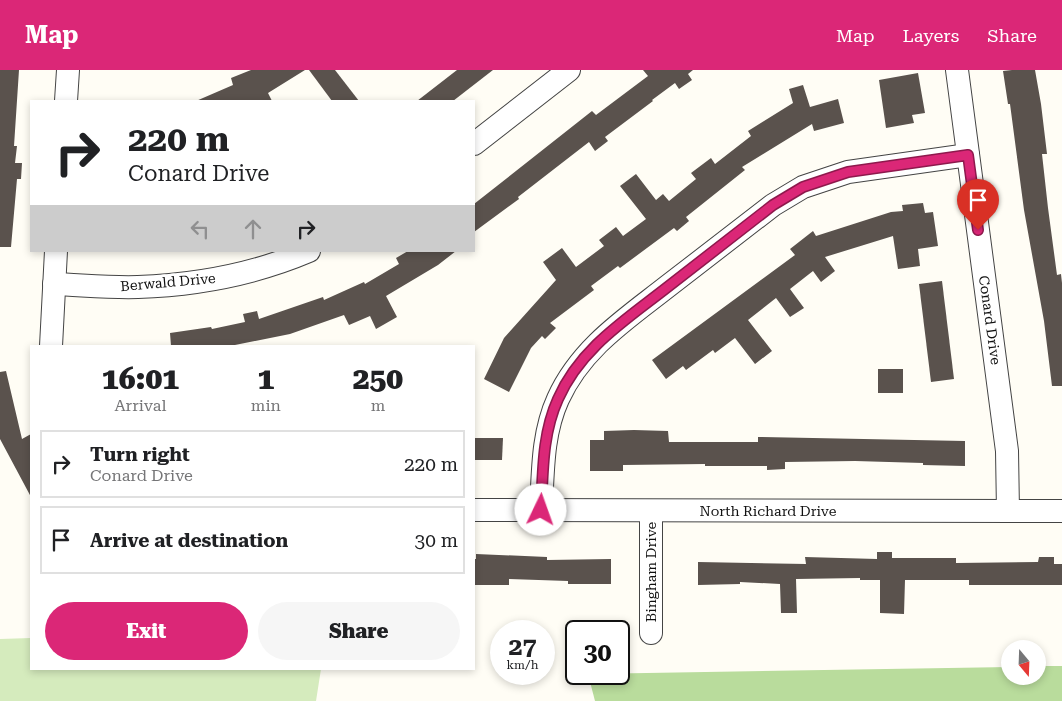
<!DOCTYPE html>
<style>
body{margin:0;font-family:"Roboto Serif",serif;background:#f6f6f6;color:#202124;height:100vh;display:flex;flex-direction:column;font-size:19px;white-space:nowrap}
*{box-sizing:border-box;margin:0}
p{font-size:16px;color:#757577}
.icon{flex:none;width:28px;height:28px;fill:none;stroke:currentColor;stroke-width:2;stroke-linecap:round;stroke-linejoin:round}
.map{position:relative;flex:1;overflow:hidden}
.panel{position:absolute;left:30px;top:275px;width:445px;height:325px;display:flex;flex-direction:column;background:#fff;border-radius:0px;box-shadow:0 2px 8px #0003}
.panel>*{flex:none}
.hud{position:absolute;left:30px;top:30px;width:445px;height:152px;border-radius:0px;box-shadow:0 2px 8px #0003;background:#fff;color:#202124;overflow:hidden}
.needle{width:32px;rotate:161deg}
.tools{position:absolute;left:1001px;top:570px;display:grid;gap:10px}
.tools a{display:grid;place-items:center;width:45px;height:45px;border-radius:50%;background:#fff;box-shadow:0 2px 8px #0003;font-size:25px}
.speed{position:absolute;left:490px;top:550px;display:flex;gap:10px;font-size:25px;font-weight:700;text-align:center}
.speed>*{display:grid;place-content:center;width:65px;height:65px;border-radius:50%;background:#fff;box-shadow:0 2px 8px #0003;line-height:1}
.speed small{font-size:12px;font-weight:400}
.speed .limit{border:2px solid #111;border-radius:8px;background:#fff;color:#111}
.pin{position:absolute;display:grid;place-items:center;width:42px;height:42px;color:#fff;margin:-51px -21px;border-radius:50% 50% 50% 0;rotate:-45deg;box-shadow:0 0 5px #0007}
.pin .icon{rotate:45deg}
.me{position:absolute;width:55px;margin:-28px;rotate:3deg;stroke-linejoin:round;filter:drop-shadow(0 0 4px #0008)}
.turn{display:flex;align-items:center;gap:18px;height:105px;padding:0 15px;font-size:22px}
.turn .icon{width:65px;height:65px;stroke-width:2.5}
.turn b{display:block;font-size:35px;line-height:42px}
.lanes{display:flex;align-items:center;height:48px;padding:0 15px;background:#0003;justify-content:center;gap:25px;direction:ltr}
.lanes .off{opacity:.35}
.eta{display:flex;justify-content:space-evenly;align-items:center;height:85px;text-align:center}
.eta b{font-size:30px;font-weight:800;line-height:35px}
.primary-button{display:flex;gap:10px;margin-top:auto;padding:10px 15px}
.primary-button a{flex:1;height:58px;border-radius:30px;background:#db2777;color:#fff;font-size:20px;font-weight:800;line-height:58px;text-align:center}
.primary-button a+a{background:#f6f6f6;color:#202124}
ul{padding:0;list-style:none}
li{display:flex;align-items:center;gap:15px;height:68px;margin:0 10px 8px;padding:0 5px;border:2px solid #e0e0e0;border-radius:0px}
li div{flex:1}
li b{display:block;font-size:19px}
li em{font-style:normal}
header{display:flex;align-items:center;gap:30px;box-sizing:border-box;height:70px;padding:0 25px;background:#db2777;color:#fff}
header strong{font-size:24px}
nav{display:flex;gap:28px;margin-inline-start:auto;font-size:18px}
.map>svg:first-child{display:block}
.green{fill:#d5ebbd}
.forest{fill:#b9dc9c}
.building{fill:#5a524d}
.lines{fill:none;stroke-linecap:round;stroke-linejoin:round}
.minor-casing{stroke:#444;stroke-width:24}
.minor{stroke:#fff;stroke-width:22}
.route-casing{stroke:#8e194d;stroke-width:12}
.route{stroke:#db2777;stroke-width:9}
.labels{text-anchor:middle;dominant-baseline:central;stroke-width:5;stroke-linejoin:round;paint-order:stroke}
.street-label{font-size:14px;fill:#111;stroke:#fff}
</style>
<header>
<strong>Map</strong>
<nav><a>Map</a><a>Layers</a><a>Share</a></nav>
</header>
<div class="map">
<svg width="1062" height="631" viewBox="0 0 1062 631">
<rect width="100%" height="100%" fill="#fffdf5"/>
<polygon class="green" points="31,568 31,599 321,599 316,631 0,631 0,569"/>
<polygon class="forest" points="1038,596 1062,596 1062,631 595,631 588,604 1010,597 1010,606 1038,606"/>
<g class="building">
<polygon points="0,0 19,0 14,76 17,76 15,93 22,93 21,109 17,109 11,177 0,177"/>
<polygon points="251,0 305,0 268,23 272,31 196,31 233,15 231,8"/>
<polygon points="309,0 335,0 359,31 332,31"/>
<polygon points="457,0 493,0 453,31 417,31"/>
<polygon points="643,0 693,0 688,4 692,10 679,19 675,13 652,30 653,31 605,67 608,71 595,81 589,72 518,127 519,129 474,162 474,134 592,41 596,45 648,6"/>
<polygon points="1012,0 1035,0 1041,34 1047,84 1042,84 1048,138 1057,205 1061,204 1062,213 1062,316 1052,316 1044,251 1024,140 1010,34 1008,34 1003,1"/>
<polygon points="918,3 925,43 912,45 914,53 886,58 879,10"/>
<polygon points="803,15 810,37 838,29 844,53 814,61 812,54 742,97 745,100 686,147 689,151 677,161 674,158 620,198 618,196 591,216 594,220 550,253 556,258 545,269 542,266 531,278 509,322 484,309 504,268 556,210 543,192 562,178 576,197 604,176 599,170 616,157 623,166 646,149 620,116 636,104 656,130 663,124 669,131 696,109 691,103 711,88 715,94 751,66 748,61 793,33 789,19"/>
<polygon points="923,133 925,143 933,142 938,176 918,179 920,196 898,199 893,166 825,187 835,201 821,212 813,201 790,219 804,238 790,247 776,228 748,250 772,281 755,294 735,268 715,283 713,280 686,300 683,296 666,309 652,290 795,185 790,179 813,161 816,166 891,142 903,141 902,135"/>
<polygon points="408,181 456,181 438,195 386,226 397,247 376,259 370,246 349,255 344,245 290,264 230,276 171,276 170,263 211,257 212,259 245,252 243,244 257,241 259,249 323,227 324,230 364,212 365,214 399,194 396,188"/>
<polygon points="942,211 954,309 931,312 919,214"/>
<rect x="878" y="299" width="25" height="24"/>
<polygon points="6,301 22,369 31,364 31,427 0,369 0,302"/>
<polygon points="634,360 668,361 669,372 758,372 758,367 965,371 965,396 923,395 923,393 855,391 785,392 785,399 767,400 767,396 705,396 705,394 623,395 623,401 590,401 590,370 604,370 604,361"/>
<polygon points="474,368 503,368 502,390 474,390"/>
<polygon points="877,482 892,482 892,488 956,488 956,493 1038,492 1039,487 1054,487 1054,494 1062,494 1062,515 969,515 969,510 905,510 904,544 880,543 880,510 860,510 860,508 796,509 797,543 781,543 780,514 740,512 740,514 698,515 698,492 806,494 805,487 877,489"/>
<polygon points="476,484 547,487 547,490 611,489 611,514 568,514 568,511 509,509 509,515 474,515 474,489 476,489"/>
</g>
<g class="lines">
<defs>
<g id="minor">
<polyline points="957,0 1007,381 1008,441"/>
<polyline points="66,31 68,0"/>
<polyline points="474,74 569,0"/>
<path d="M 54,214 C 82,215 110,218 138,217 C 196,215 255,204 309,181"/>
<polyline points="51,276 56,181"/>
<polyline points="474,440 1062,441"/>
<path d="M 541,440 C 543,403 542,364 558,329 C 581,278 626,249 668,216 C 703,189 738,162 773,135 L 803,117 L 848,102 L 968,85"/>
<polyline points="651,563 651,441"/>
</g>
</defs>
<use href="#minor" class="minor-casing"/>
<use href="#minor" class="minor"/>
</g>
<g class="lines">
<defs>
<path id="route" d="M 541,440 C 543,403 542,364 558,329 C 580,279 624,251 665,219 C 701,191 737,163 773,135 L 803,117 L 848,102 L 968,85 L 978,160"/>
</defs>
<use href="#route" class="route-casing"/>
<use href="#route" class="route"/>
</g>
<g class="labels">
<g class="street-label">
<text transform="translate(168 212) rotate(-5)">Berwald Drive</text>
<text transform="translate(990 250) rotate(82)">Conard Drive</text>
<text x="768" y="441">North Richard Drive</text>
<text transform="translate(651 502) rotate(-90)">Bingham Drive</text>
</g>
</g>
</svg>
<div class="tools">
<a><svg class="needle" viewBox="-14 -14 28 28"><path d="M0-13l5 13h-10z" fill="#e53935"/><path d="M0 13l5-13h-10z" fill="#757577"/></svg></a>
</div>
<div class="speed"><div>27<small>km/h</small></div><div class="limit">30</div></div>
<div class="pin" style="left:978px;top:160px;background:#d93025"><svg class="icon" aria-label="arrive" viewBox="0 0 24 24"><path d="M6 21V4h12l-3 4 3 4H6"/></svg></div>
<svg class="me" style="left:541px;top:440px" viewBox="-20 -20 40 40"><circle r="19" fill="#fff"/><path d="M0-13L10 11 0 6-10 11z" fill="#db2777"/></svg>
<div class="hud">
<div class="turn"><svg class="icon" aria-label="right" viewBox="0 0 24 24"><path d="M7 20v-9h11M14 6l5 5-5 5"/></svg><div><b>220 m</b>Conard Drive</div></div>
<div class="lanes"><svg class="icon off" aria-label="left" viewBox="0 0 24 24"><path d="M17 20v-9H6M10 6l-5 5 5 5"/></svg><svg class="icon off" aria-label="ahead" viewBox="0 0 24 24"><path d="M12 20V5M6 11l6-6 6 6"/></svg><svg class="icon" aria-label="right" viewBox="0 0 24 24"><path d="M7 20v-9h11M14 6l5 5-5 5"/></svg></div>
</div>
<section class="panel">
<div class="eta">
<div><b>16:01</b><p>Arrival</p></div>
<div><b>1</b><p>min</p></div>
<div><b>250</b><p>m</p></div>
</div>
<ul>
<li><svg class="icon" aria-label="right" viewBox="0 0 24 24"><path d="M7 20v-9h11M14 6l5 5-5 5"/></svg><div><b>Turn right</b><p>Conard Drive</p></div><em>220 m</em></li>
<li><svg class="icon" aria-label="arrive" viewBox="0 0 24 24"><path d="M6 21V4h12l-3 4 3 4H6"/></svg><div><b>Arrive at destination</b></div><em>30 m</em></li>
</ul>
<div class="primary-button"><a>Exit</a><a>Share</a></div>
</section>
</div>
